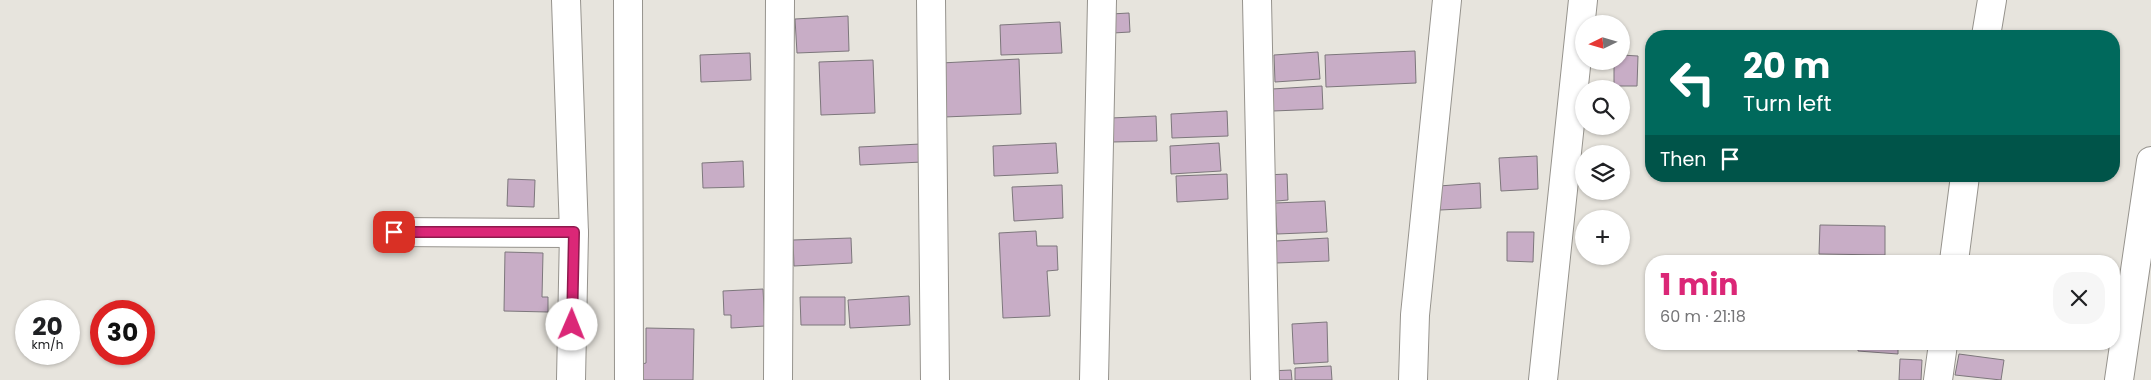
<!DOCTYPE html>
<meta charset="utf-8">
<style>
body{margin:0;font-family:Poppins,sans-serif;background:#f6f6f6;color:#202124;height:100vh;display:flex;flex-direction:column;font-size:19px;white-space:nowrap}
*{box-sizing:border-box;margin:0}
p{font-size:16px;color:#757577}
.icon{flex:none;width:28px;height:28px;fill:none;stroke:currentColor;stroke-width:2;stroke-linecap:round;stroke-linejoin:round}
.map{position:relative;flex:1;overflow:hidden}
.drawer{position:absolute;left:1645px;top:255px;width:475px;height:95px;display:flex;flex-direction:column;background:#fff;border-radius:20px;box-shadow:0 1px 4px #0004}
.drawer>*{flex:none}
.guide{position:absolute;left:1645px;top:30px;width:475px;height:152px;border-radius:20px;box-shadow:0 1px 4px #0004;background:#00695c;color:#fff;overflow:hidden}
.needle{width:32px;rotate:265deg}
.fabs{position:absolute;left:1575px;top:15px;display:grid;gap:10px}
.fabs a{display:grid;place-items:center;width:55px;height:55px;border-radius:50%;background:#fff;box-shadow:0 1px 4px #0004;font-size:25px}
.speed{position:absolute;left:15px;top:300px;display:flex;gap:10px;font-size:25px;font-weight:700;text-align:center}
.speed>*{display:grid;place-content:center;width:65px;height:65px;border-radius:50%;background:#fff;box-shadow:0 1px 4px #0004;line-height:1}
.speed small{font-size:12px;font-weight:400}
.speed .limit{border:8px solid #d22;background:#fff;color:#111}
.pin{position:absolute;display:grid;place-items:center;width:42px;height:42px;color:#fff;margin:-21px;border-radius:10px;box-shadow:0 2px 8px #0006}
.me{position:absolute;width:55px;margin:-28px;rotate:1deg;stroke-linejoin:round;filter:drop-shadow(0 0 4px #0008)}
.turn{display:flex;align-items:center;gap:18px;height:105px;padding:0 15px;font-size:22px}
.turn .icon{width:65px;height:65px;stroke-width:2.5}
.turn b{display:block;font-size:35px;line-height:42px}
.then{display:flex;align-items:center;height:48px;padding:0 15px;background:#0003;gap:10px;font-size:19px}
.round{display:grid;place-items:center;flex:none;width:52px;height:52px;border-radius:20px;background:#f6f6f6}
.headline{display:flex;align-items:center;justify-content:space-between;height:85px;padding:0 15px}
h1{font-size:30px;font-weight:700;line-height:38px;color:#db2777}
.map>svg:first-child{display:block}
.building{fill:#c8adc6;stroke:#7d777c}
.lines{fill:none;stroke-linecap:round;stroke-linejoin:round}
.street-casing{stroke:#96938d;stroke-width:30}
.street{stroke:#fff;stroke-width:28}
.route-casing{stroke:#8e194d;stroke-width:12}
.route{stroke:#db2777;stroke-width:9}
</style>
<div class="map">
<svg width="2151" height="380" viewBox="0 0 2151 380">
<rect width="100%" height="100%" fill="#e7e4dd"/>
<g class="building">
<polygon points="1129,13 1130,32 1113,33 1111,14"/>
<polygon points="848,16 849,51 797,53 795,19"/>
<polygon points="1060,22 1062,53 1001,55 1000,25"/>
<polygon points="1415,51 1416,83 1326,87 1325,55"/>
<polygon points="1318,52 1320,79 1275,82 1274,55"/>
<polygon points="750,53 751,80 701,82 700,55"/>
<polygon points="1621,55 1638,56 1637,86 1614,86 1614,61 1621,61"/>
<polygon points="1019,59 1021,114 944,117 941,63"/>
<polygon points="873,60 875,113 821,115 819,62"/>
<polygon points="1322,86 1323,109 1273,111 1272,89"/>
<polygon points="1227,111 1228,136 1172,138 1171,114"/>
<polygon points="1156,116 1157,141 1112,142 1111,118"/>
<polygon points="1056,143 1058,173 994,176 993,146"/>
<polygon points="1219,143 1221,171 1171,174 1170,146"/>
<polygon points="921,144 922,162 860,165 859,147"/>
<polygon points="1537,156 1538,189 1501,191 1499,158"/>
<polygon points="743,161 744,187 703,188 702,163"/>
<polygon points="1227,174 1228,199 1177,202 1176,176"/>
<polygon points="1287,174 1288,200 1266,202 1265,175"/>
<polygon points="508,179 535,180 534,207 507,206"/>
<polygon points="1480,183 1481,208 1440,210 1439,186"/>
<polygon points="1062,185 1063,218 1014,221 1012,187"/>
<polygon points="1325,201 1327,232 1277,234 1275,203"/>
<polygon points="1820,225 1885,226 1885,255 1819,254"/>
<polygon points="1036,231 1037,246 1057,246 1058,270 1047,271 1050,316 1003,318 999,233"/>
<polygon points="1507,232 1534,232 1533,262 1507,261"/>
<polygon points="851,238 852,263 794,266 793,240"/>
<polygon points="1328,238 1329,261 1276,263 1276,241"/>
<polygon points="505,252 543,253 542,297 548,297 548,312 504,311"/>
<polygon points="1820,257 1893,259 1893,261 1820,261"/>
<polygon points="763,289 765,326 731,328 731,315 724,315 723,291"/>
<polygon points="909,296 910,325 850,328 848,300"/>
<polygon points="800,297 845,297 845,325 801,325"/>
<polygon points="1327,322 1328,362 1294,364 1292,324"/>
<polygon points="646,328 694,329 693,380 642,380 642,364 646,363"/>
<polygon points="1800,344 1850,344 1850,346"/>
<polygon points="1858,344 1898,344 1898,354 1858,351"/>
<polygon points="1959,354 2004,360 2001,380 1955,375"/>
<polygon points="1900,359 1922,360 1921,380 1899,380"/>
<polygon points="1331,366 1332,380 1295,380 1295,368"/>
<polygon points="1291,370 1292,380 1269,380 1269,371"/>
</g>
<g class="lines">
<defs>
<g id="street">
<polyline points="566,0 574,233 571,380"/>
<polyline points="628,0 629,380"/>
<polyline points="931,0 935,380"/>
<polyline points="1257,0 1265,380"/>
<polyline points="1986,36 1992,0"/>
<polyline points="394,232 574,233"/>
<polyline points="1954,261 1965,176"/>
<polyline points="778,380 780,0"/>
<polyline points="1094,380 1102,0"/>
<polyline points="1413,380 1415,315 1447,0"/>
<polyline points="1543,380 1583,0"/>
<polyline points="1938,380 1943,344"/>
<polyline points="2119,380 2151,161"/>
</g>
</defs>
<use href="#street" class="street-casing"/>
<use href="#street" class="street"/>
</g>
<g class="lines">
<defs>
<polyline id="route" points="394,232 574,232 572,325"/>
</defs>
<use href="#route" class="route-casing"/>
<use href="#route" class="route"/>
</g>
</svg>
<div class="fabs">
<a><svg class="needle" viewBox="-14 -14 28 28"><path d="M0-13l5 13h-10z" fill="#e53935"/><path d="M0 13l5-13h-10z" fill="#757577"/></svg></a>
<a><svg class="icon" aria-label="search" viewBox="0 0 24 24"><circle cx="10" cy="10" r="6"/><path d="M15 15l6 6"/></svg></a>
<a><svg class="icon" aria-label="layers" viewBox="0 0 24 24"><path d="M12 4l9 5-9 5-9-5zM3 14l9 5 9-5"/></svg></a>
<a>+</a>
</div>
<div class="speed"><div>20<small>km/h</small></div><div class="limit">30</div></div>
<div class="pin" style="left:394px;top:232px;background:#d93025"><svg class="icon" aria-label="arrive" viewBox="0 0 24 24"><path d="M6 21V4h12l-3 4 3 4H6"/></svg></div>
<svg class="me" style="left:572px;top:325px" viewBox="-20 -20 40 40"><circle r="19" fill="#fff"/><path d="M0-13L10 11 0 6-10 11z" fill="#db2777"/></svg>
<div class="guide">
<div class="turn"><svg class="icon" aria-label="left" viewBox="0 0 24 24"><path d="M17 20v-9H6M10 6l-5 5 5 5"/></svg><div><b>20 m</b>Turn left</div></div>
<div class="then">Then<svg class="icon" aria-label="arrive" viewBox="0 0 24 24"><path d="M6 21V4h12l-3 4 3 4H6"/></svg></div>
</div>
<section class="drawer">
<div class="headline"><div><h1>1 min</h1><p>60 m · 21:18</p></div><a class="round"><svg class="icon" aria-label="close" viewBox="0 0 24 24"><path d="M6 6l12 12M18 6L6 18"/></svg></a></div>
</section>
</div>
